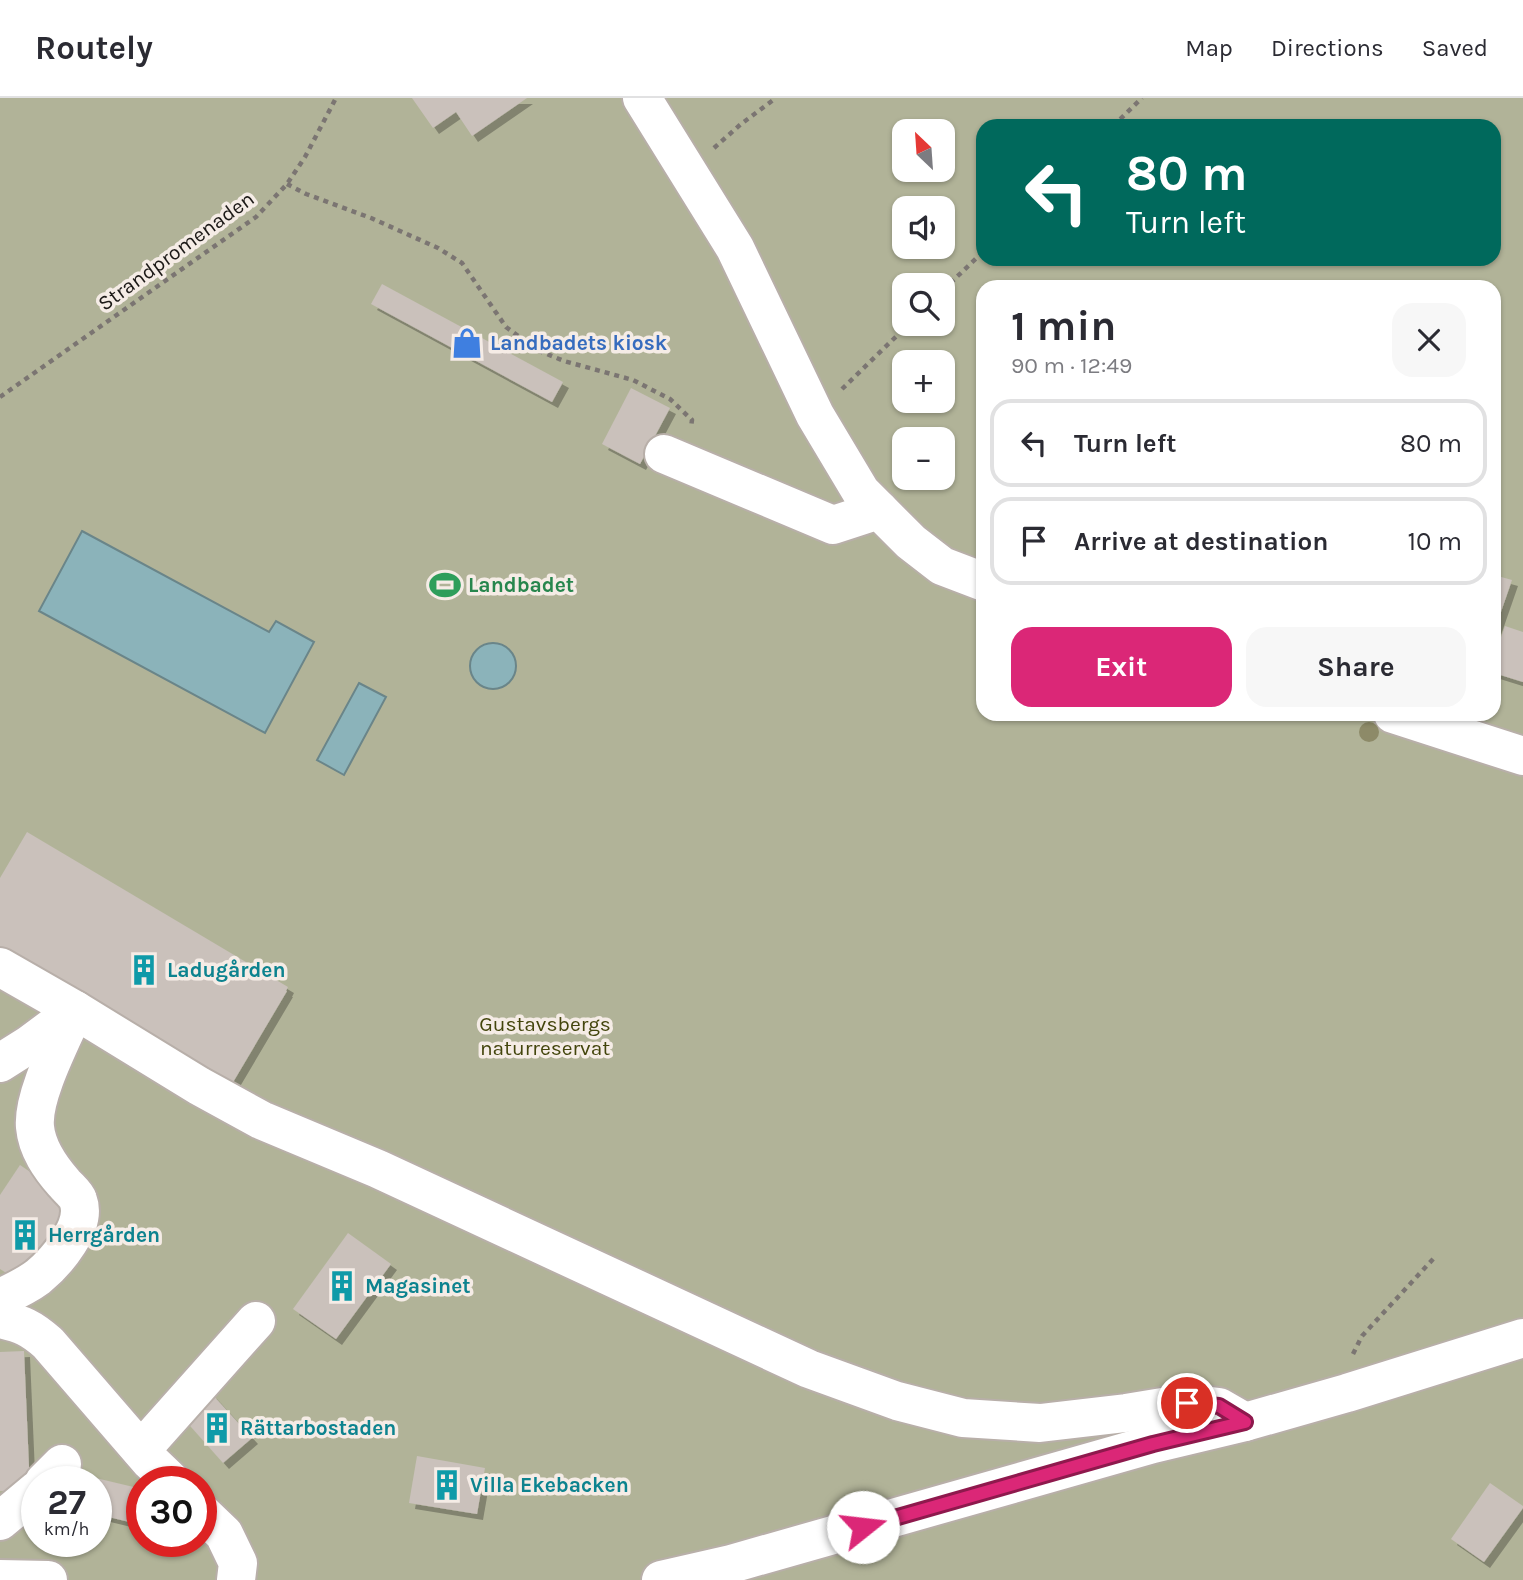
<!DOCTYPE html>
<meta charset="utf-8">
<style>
body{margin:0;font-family:Karla,sans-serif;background:#f7f7f7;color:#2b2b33;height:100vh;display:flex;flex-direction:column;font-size:26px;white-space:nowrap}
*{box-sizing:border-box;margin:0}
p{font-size:23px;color:#7c7c81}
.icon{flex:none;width:38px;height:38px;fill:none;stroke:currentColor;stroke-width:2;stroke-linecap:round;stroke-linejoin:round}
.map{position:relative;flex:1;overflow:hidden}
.sheet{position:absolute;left:976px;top:182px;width:525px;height:441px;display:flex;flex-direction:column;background:#fff;border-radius:21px;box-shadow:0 2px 5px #0004}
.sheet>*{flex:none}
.banner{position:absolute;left:976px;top:21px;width:525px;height:147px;border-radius:21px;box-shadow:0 2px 5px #0004;background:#00695c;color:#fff;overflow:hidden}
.needle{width:46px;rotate:335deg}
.fabs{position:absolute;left:892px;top:21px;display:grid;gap:14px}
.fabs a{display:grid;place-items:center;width:63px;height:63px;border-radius:14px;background:#fff;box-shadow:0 2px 5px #0004;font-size:35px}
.speed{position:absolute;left:21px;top:1368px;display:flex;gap:14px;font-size:35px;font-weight:700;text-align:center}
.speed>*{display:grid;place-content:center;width:91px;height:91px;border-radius:50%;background:#fff;box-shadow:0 2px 5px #0004;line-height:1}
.speed small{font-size:18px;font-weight:400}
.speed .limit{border:10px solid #d22;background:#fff;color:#111}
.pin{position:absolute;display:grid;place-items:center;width:60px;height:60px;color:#fff;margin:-30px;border:4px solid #fff;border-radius:50%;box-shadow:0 2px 7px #0007}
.me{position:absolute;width:77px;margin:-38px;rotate:74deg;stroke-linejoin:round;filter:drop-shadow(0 0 5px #0008)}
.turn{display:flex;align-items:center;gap:24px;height:147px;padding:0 35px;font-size:32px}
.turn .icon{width:91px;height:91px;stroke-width:2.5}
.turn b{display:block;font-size:49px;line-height:60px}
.round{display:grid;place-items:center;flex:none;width:74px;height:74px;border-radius:21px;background:#f7f7f7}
.head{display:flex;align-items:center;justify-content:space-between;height:119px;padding:0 35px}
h1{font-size:42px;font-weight:700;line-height:52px}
.button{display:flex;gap:14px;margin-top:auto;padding:14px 35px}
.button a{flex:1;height:80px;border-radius:21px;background:#db2777;color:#fff;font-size:28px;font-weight:700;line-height:80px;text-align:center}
.button a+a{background:#f7f7f7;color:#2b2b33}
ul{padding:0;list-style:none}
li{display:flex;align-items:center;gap:21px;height:88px;margin:0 14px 10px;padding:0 21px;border:4px solid #e1e1e2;border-radius:21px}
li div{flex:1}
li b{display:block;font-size:26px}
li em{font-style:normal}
header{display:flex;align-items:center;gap:42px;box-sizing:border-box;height:98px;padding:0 35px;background:#fff;border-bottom:2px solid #e1e1e2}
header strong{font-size:33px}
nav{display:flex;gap:38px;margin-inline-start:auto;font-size:24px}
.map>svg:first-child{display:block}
.green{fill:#b1b398;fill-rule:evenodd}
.water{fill:#8bb3ba;stroke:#6a8589;stroke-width:2}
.building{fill:#cac1bb;filter:url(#shadow)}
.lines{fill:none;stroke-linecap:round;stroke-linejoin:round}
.minor-casing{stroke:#b8afa9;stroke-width:42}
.path{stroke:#7b7572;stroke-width:4.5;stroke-dasharray:5 5;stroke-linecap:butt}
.minor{stroke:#fff;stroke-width:38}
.tree{fill:#8d8a68}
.route-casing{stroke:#8e194d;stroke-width:18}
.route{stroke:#db2777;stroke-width:12}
.labels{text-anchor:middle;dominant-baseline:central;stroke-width:7;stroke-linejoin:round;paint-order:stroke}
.street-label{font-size:21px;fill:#1c1917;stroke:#f5ece6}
.shop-label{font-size:21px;font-weight:bold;fill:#366cbe;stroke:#f5ece6;text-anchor:start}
.leisure-label{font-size:21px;font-weight:bold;fill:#27864d;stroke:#f5ece6;text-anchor:start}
.culture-label{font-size:21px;font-weight:bold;fill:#0d838f;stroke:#f5ece6;text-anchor:start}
.park-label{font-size:21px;fill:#43450c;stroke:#f5ece6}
</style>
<header>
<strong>Routely</strong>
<nav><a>Map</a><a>Directions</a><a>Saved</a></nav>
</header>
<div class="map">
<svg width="1523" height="1482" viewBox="0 0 1523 1482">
<defs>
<filter id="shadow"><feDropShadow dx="6" dy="6" stdDeviation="0" flood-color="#0004"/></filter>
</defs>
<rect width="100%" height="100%" fill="#e8dfd9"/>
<path class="green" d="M 0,0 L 1523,0 L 1523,1482 L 0,1482 ZM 984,28 L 1494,28 L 1494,161 L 984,161 ZM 905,33 L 943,33 L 943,72 L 905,72 ZM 905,110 L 943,110 L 943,149 L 905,149 ZM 905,187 L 943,187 L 943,226 L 905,226 ZM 984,189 L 1494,189 L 1494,616 L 984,616 ZM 905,264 L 943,264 L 943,303 L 905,303 ZM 905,341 L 943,341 L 943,380 L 905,380 ZM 37,1384 L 96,1384 L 96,1444 L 37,1444 ZM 142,1384 L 201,1384 L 201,1444 L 142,1444 Z"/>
<g class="water">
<polygon points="82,433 269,534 276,523 314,544 265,635 39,513"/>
<circle cx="493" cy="568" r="23"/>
<polygon points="359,585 386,599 344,677 317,662"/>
</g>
<g class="building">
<polygon points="412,0 527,0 472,38 456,14 433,30"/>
<polygon points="382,186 563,284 552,304 371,206"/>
<polygon points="631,290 670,310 640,366 602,346"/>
<polygon points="1494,477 1512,482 1495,531 1494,531"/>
<polygon points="1505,528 1523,534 1523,584 1494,575 1494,559"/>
<polygon points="27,734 288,889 286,893 287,893 229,991 0,855 0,780"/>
<polygon points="20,1067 73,1103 19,1183 0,1171 0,1097"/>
<polygon points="348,1135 391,1166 336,1241 293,1211"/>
<polygon points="24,1253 30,1392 0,1393 0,1254"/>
<polygon points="211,1295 252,1340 223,1365 183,1320"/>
<polygon points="417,1358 485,1370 477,1416 409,1405"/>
<polygon points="62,1372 142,1391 142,1427 96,1416 96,1384 59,1384"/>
<polygon points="1490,1385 1523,1408 1523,1410 1484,1464 1451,1441"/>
</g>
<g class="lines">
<defs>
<g id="minor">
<polyline points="642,0 735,150 815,317 861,394 879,412"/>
<polyline points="664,356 833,427 879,412 911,444 942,468 984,484"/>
<polyline points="1393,616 1523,658"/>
<polyline points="0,869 75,912 199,988 261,1022 378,1071 809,1271 897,1303 963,1320 1040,1325 1126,1315 1187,1305 1219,1309 1245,1324"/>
<polyline points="0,965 30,946 73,914"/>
<path d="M 0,1200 C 13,1194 26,1188 38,1179 C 56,1164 88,1128 78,1102 C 76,1096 68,1090 64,1085 C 50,1069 37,1051 35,1029 C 32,998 62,942 75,912"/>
<path d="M 0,1221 C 22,1226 31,1230 48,1245 L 150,1363 L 172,1384"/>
<polyline points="141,1352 256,1223"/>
<polyline points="44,1384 62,1366"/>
<polyline points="201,1414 224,1436 238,1465 236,1482"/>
<polyline points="0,1423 37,1392"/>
<polyline points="0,1481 48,1482"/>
<polyline points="661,1482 731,1466 1153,1346 1245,1324 1347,1295 1523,1240"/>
</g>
</defs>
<use href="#minor" class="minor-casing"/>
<g class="path">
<polyline points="1113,28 1142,0"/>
<polyline points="714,50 741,26 776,0"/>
<polyline points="287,86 306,96 371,120 438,150 462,165 506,229 537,252 564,263 633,282 670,301 692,322 691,329"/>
<polyline points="943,192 984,153"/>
<polyline points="842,291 909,226"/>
<polyline points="0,299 256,119 287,86 305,59 336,0"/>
<polyline points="1353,1256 1362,1238 1434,1160"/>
</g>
<use href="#minor" class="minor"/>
</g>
<circle class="tree" cx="1369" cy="634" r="10"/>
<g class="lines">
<defs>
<polyline id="route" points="863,1429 1153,1346 1245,1324 1219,1308 1187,1305"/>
</defs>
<use href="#route" class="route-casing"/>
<use href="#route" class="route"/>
</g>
<defs>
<symbol id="shop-bare" viewBox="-9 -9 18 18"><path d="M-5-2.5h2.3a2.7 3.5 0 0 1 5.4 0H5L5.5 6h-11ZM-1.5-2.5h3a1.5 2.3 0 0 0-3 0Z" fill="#3f7fe0" stroke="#f5ece6" stroke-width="2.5" paint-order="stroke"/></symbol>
<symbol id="stadium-bare" viewBox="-9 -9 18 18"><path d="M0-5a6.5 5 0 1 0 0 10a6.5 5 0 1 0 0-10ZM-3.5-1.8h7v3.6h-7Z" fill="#2e9e5b" stroke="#f5ece6" stroke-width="2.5" paint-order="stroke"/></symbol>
<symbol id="building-bare" viewBox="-9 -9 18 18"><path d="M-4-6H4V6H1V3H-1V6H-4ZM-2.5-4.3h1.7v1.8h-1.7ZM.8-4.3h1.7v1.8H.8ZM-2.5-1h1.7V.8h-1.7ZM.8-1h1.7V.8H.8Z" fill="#0f9aa8" stroke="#f5ece6" stroke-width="2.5" paint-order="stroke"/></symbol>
</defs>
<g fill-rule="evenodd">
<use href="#shop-bare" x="445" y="223" width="44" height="44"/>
<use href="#stadium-bare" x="423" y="465" width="44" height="44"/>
<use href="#building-bare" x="122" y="850" width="44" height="44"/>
<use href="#building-bare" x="3" y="1115" width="44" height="44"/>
<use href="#building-bare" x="320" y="1166" width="44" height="44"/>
<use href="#building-bare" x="195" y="1308" width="44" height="44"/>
<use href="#building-bare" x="425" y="1365" width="44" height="44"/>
</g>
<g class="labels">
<g class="street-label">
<text transform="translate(176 153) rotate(-36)">Strandpromenaden</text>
</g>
<g class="shop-label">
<text x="490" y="245">Landbadets kiosk</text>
</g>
<g class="leisure-label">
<text x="468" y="487">Landbadet</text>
</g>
<g class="culture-label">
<text x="167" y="872">Ladugården</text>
<text x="48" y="1137">Herrgården</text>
<text x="365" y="1188">Magasinet</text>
<text x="240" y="1330">Rättarbostaden</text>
<text x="470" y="1387">Villa Ekebacken</text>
</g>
<g class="park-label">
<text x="545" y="926">Gustavsbergs<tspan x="545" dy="24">naturreservat</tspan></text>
</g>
</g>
</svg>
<div class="fabs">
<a><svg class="needle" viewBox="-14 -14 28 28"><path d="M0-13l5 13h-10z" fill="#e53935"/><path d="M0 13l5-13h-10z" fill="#7c7c81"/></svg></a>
<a><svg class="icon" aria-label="sound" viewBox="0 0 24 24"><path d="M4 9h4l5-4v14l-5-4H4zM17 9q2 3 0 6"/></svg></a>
<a><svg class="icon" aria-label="search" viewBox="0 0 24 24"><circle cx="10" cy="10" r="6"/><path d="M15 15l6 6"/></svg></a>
<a>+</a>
<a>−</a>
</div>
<div class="speed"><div>27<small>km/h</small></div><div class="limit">30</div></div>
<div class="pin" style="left:1187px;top:1305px;background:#d93025"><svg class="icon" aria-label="arrive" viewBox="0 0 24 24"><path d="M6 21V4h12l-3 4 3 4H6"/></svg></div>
<svg class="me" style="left:863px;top:1429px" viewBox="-20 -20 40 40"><circle r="19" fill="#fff"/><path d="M0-13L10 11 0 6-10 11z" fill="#db2777"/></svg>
<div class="banner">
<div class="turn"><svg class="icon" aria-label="left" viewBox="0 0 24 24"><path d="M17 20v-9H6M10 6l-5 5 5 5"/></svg><div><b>80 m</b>Turn left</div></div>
</div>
<section class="sheet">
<div class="head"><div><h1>1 min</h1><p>90 m · 12:49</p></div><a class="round"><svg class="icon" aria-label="close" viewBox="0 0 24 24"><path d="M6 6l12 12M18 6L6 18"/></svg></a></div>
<ul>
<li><svg class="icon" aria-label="left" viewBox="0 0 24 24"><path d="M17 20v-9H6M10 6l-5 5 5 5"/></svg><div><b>Turn left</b></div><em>80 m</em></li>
<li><svg class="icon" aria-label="arrive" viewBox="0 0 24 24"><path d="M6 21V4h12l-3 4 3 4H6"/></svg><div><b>Arrive at destination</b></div><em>10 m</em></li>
</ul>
<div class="button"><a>Exit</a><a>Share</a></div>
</section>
</div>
